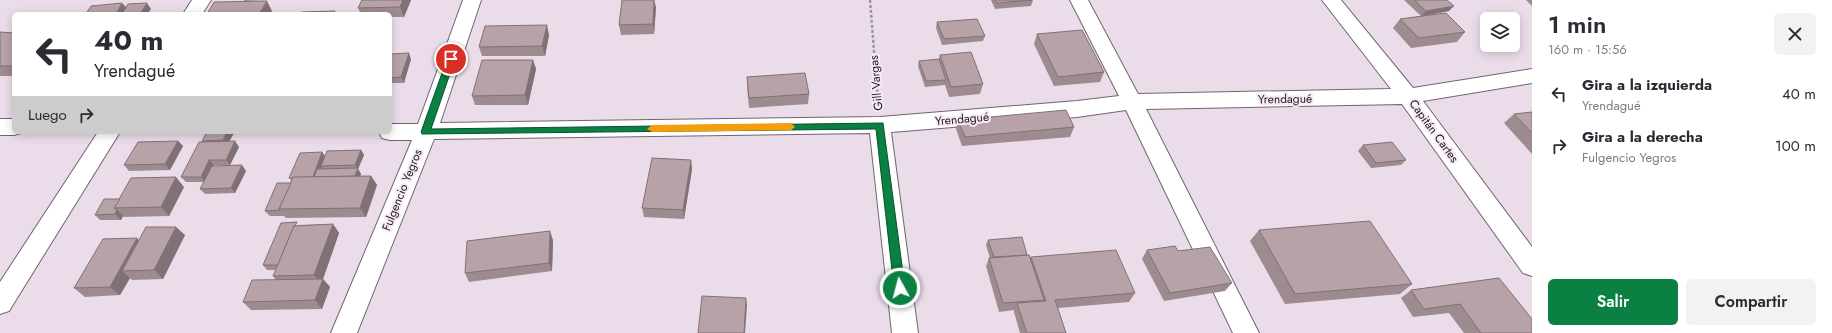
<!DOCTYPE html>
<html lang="es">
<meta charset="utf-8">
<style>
body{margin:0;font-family:Jost,sans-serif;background:#f2f2f3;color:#2b2b33;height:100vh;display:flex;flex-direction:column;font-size:15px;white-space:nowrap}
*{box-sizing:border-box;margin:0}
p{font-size:13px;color:#7c7c81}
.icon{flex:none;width:22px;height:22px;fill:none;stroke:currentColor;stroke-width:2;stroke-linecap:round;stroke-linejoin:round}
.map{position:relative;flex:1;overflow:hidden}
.side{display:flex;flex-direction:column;background:#fff;width:300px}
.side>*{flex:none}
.guide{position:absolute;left:12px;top:12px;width:380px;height:122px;border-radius:6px;box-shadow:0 2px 10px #0003;background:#fff;color:#2b2b33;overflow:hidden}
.controls{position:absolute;left:1480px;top:12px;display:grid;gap:8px}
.controls a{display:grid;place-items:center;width:40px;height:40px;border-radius:6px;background:#fff;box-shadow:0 2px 10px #0003;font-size:20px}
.pin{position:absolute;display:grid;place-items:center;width:34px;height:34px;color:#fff;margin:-17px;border:2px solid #fff;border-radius:50%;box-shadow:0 1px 4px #0007}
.me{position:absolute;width:44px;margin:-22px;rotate:353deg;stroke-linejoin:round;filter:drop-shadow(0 0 3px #0008)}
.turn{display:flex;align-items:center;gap:14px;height:84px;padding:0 16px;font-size:18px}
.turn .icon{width:52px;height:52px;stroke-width:2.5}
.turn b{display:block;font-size:28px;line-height:34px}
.then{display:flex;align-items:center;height:38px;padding:0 16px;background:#0003;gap:8px;font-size:15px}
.round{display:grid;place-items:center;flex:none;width:42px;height:42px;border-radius:6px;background:#f2f2f3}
.headline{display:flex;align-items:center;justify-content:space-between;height:68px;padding:0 16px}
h1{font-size:24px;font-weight:600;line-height:30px}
.primary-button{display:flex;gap:8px;margin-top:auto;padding:8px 16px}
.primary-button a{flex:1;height:46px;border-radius:6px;background:#0b8043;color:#fff;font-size:16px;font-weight:600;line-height:46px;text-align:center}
.primary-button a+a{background:#f2f2f3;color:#2b2b33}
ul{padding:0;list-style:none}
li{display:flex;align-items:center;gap:12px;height:52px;padding:0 16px}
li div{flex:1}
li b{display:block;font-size:15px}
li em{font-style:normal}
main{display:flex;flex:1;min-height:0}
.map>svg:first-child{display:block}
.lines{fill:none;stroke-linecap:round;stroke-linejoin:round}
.street-casing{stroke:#716471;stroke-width:2}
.path{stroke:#9f949f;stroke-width:2.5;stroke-dasharray:3 2;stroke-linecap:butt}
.street{fill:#fff;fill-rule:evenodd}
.wall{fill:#9d8b90}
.shaded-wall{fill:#807176}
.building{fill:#b7a2a8;stroke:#807176}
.route{fill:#0b8043;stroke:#07532c}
.slow{fill:#f59e0b}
.labels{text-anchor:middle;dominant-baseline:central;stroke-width:4;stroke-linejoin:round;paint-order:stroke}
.street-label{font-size:12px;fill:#1e191e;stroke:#f8e9f7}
</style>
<main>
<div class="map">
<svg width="1532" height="333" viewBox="0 0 1532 333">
<rect width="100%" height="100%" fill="#ebdcea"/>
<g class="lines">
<defs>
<g id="street">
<polygon points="192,0 211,0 202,14 183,14"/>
<polygon points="463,0 481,0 440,123 880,117 1077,101 1119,96 1070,0 1088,0 1138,94 1391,89 1322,0 1341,0 1413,88 1532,69 1532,83 1423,101 1532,247 1532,276 1523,273 1402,104 1146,109 1259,333 1233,333 1126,110 1077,117 891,132 918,333 892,333 870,133 434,139 357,333 331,333 412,140 390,140 382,138 379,132 390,132 390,124 418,124"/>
<polygon points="0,119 14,119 14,132 21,133 14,135 0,135"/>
<polygon points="98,132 120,132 9,311 0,314 0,282"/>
</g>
</defs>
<use href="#street" class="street-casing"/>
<polyline class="path" points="870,0 878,101"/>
<use href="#street" class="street"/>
</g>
<g class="wall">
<polygon points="244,0 267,0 244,1"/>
<polygon points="362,0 411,0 404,17 390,17 390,14 361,14 358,8"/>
<polygon points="991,0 1033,0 1031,6 995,9"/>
<polygon points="1404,0 1447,0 1449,11 1424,16 1465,32 1457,42 1411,48 1393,28 1400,19 1421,16"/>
<polygon points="1526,0 1532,0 1532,6"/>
<polygon points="656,7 654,34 621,35 619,25"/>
<polygon points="937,22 985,36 983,41 942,45 936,28"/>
<polygon points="0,32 14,33 14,76 0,76"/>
<polygon points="1037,34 1104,72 1100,82 1054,86 1034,44"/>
<polygon points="549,35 545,56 482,56 479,47"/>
<polygon points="390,54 411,59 404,83 390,83"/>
<polygon points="940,55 983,84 980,94 949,97 945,85 925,87 918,66 919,61 939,59"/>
<polygon points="533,60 536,69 528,105 475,105 472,96"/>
<polygon points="747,77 809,94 808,104 749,108 747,86"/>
<polygon points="1532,112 1532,154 1504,123 1514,114"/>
<polygon points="958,120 1074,127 1070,137 962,146 956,129"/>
<polygon points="207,132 233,132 234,133 229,142 239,147 230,165 214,165 213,166 246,171 235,193 205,194 200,189 204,182 186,182 181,177 203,142 202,141"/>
<polygon points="178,141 183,146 170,170 129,171 124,165"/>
<polygon points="1363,145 1406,160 1401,165 1371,168 1358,151"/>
<polygon points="361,150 364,155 358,169 361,174 360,176 371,176 377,185 366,217 286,218 284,216 270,216 265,211 291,183 292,181 289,178 322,152 325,156"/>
<polygon points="691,160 692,169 684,219 644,217 642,208"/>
<polygon points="184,187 169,216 124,217 123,216 121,220 100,220 95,215 120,199"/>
<polygon points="333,224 339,233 323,279 330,287 322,309 251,310 243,302 276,280 273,276 276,270 267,270 263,265 299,225"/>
<polygon points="1259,230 1412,284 1400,294 1285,304 1250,241"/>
<polygon points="185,235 163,279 132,280 130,278 120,295 85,297 74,288 139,240"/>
<polygon points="553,240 552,271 469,282 465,273"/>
<polygon points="988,240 1027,255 1031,258 1031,257 1135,293 1129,302 1058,308 1066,333 1020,333 1014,312 1014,310 999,312 986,266 989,258 990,258 986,245"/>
<polygon points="1147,250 1178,251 1232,283 1225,291 1164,301 1142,259"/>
<polygon points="1499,278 1532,333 1464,333 1449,313 1413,317 1401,298 1411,290"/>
</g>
<g class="shaded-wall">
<polygon points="403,0 411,0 404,17 400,7"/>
<polygon points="654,0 656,7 654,34 653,24"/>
<polygon points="267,1 272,11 271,14 259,14"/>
<polygon points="122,3 127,8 124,14 116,14"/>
<polygon points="147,3 151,9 148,14 140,14"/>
<polygon points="1454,6 1449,11 1421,16 1426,11"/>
<polygon points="547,25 549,35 545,56 542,46"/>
<polygon points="409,53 411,59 404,83 401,77"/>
<polygon points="533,60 536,69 528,105 525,95"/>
<polygon points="227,132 233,132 234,133 227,145 223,140"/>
<polygon points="178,141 183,146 170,170 165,164"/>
<polygon points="235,141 239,147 230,165 226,160"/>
<polygon points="361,150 364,155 358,169 361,174 357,184 354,178 357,169 355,165"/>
<polygon points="322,152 326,158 321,166 322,168 318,179 312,177"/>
<polygon points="209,160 214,165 205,182 201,177"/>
<polygon points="691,160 692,169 684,219 683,210"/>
<polygon points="242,165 246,171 235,193 231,188"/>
<polygon points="371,176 377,185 366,217 360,208"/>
<polygon points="176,177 184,187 169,216 161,207"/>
<polygon points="117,210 123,216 121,220 115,214"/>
<polygon points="333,224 339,233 323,279 330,287 322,309 315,300 321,284 314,275"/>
<polygon points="176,227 185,235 163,279 154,270"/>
<polygon points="550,231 553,240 552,271 549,263"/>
<polygon points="137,238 146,247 122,271 130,278 120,295 110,287"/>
<polygon points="746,298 747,306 745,333 744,333"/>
</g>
<g class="building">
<polygon points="362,0 403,0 400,7 358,8"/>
<polygon points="622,0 654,0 653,24 619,25"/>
<polygon points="995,0 1032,0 997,3"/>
<polygon points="1414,0 1447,0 1454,6 1426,11"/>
<polygon points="267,1 259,14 207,14 214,2"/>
<polygon points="122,3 116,14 86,14 91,6"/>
<polygon points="147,3 140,14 122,14 128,4"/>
<polygon points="335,11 334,14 301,14 302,12"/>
<polygon points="1446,13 1465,32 1419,38 1400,19"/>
<polygon points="977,19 985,36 944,39 937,22"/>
<polygon points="547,25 542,46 479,47 485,26"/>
<polygon points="1082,30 1104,72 1058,77 1037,34"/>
<polygon points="0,32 14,33 14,66 0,66"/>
<polygon points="971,52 983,84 951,87 940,55"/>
<polygon points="409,53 401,77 390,78 390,54"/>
<polygon points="939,59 946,80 926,81 919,61"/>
<polygon points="482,60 533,60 525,95 472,96"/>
<polygon points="805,73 809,94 749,98 747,77"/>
<polygon points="1066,110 1074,127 965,137 958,120"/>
<polygon points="1532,112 1532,133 1514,114"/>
<polygon points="207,132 227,132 223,140 202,141"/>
<polygon points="178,141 165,164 124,165 138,142"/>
<polygon points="235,141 226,160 209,160 201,177 181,177 199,142"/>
<polygon points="1392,142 1406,160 1376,163 1363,145"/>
<polygon points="361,150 355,165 321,166 327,151"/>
<polygon points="322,152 313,177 289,178 300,153"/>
<polygon points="652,158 691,160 683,210 642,208"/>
<polygon points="242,165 231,188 200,189 212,166"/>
<polygon points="358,168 355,176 314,177 317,169"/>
<polygon points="371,176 360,208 279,209 293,177"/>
<polygon points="176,177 161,207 114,208 131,178"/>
<polygon points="277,183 291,183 279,209 280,210 265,211"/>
<polygon points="104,199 120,199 114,208 117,210 115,214 95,215"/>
<polygon points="1370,221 1412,284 1295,294 1259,230"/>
<polygon points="297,222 295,226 294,226 278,265 263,265 281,223"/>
<polygon points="333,224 314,275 273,276 294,226"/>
<polygon points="146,227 176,227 154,270 122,271"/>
<polygon points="550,231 549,263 465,273 467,241"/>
<polygon points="1022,237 1027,255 994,257 988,240"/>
<polygon points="137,238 110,287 74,288 103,239"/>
<polygon points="1175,246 1178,251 1210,247 1232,283 1170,293 1147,250"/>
<polygon points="1116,250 1135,293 1055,300 1066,333 1027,333 1017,303 1046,301 1031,257"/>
<polygon points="1029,255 1044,300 1003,303 989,258"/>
<polygon points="1499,278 1532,319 1532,333 1481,333 1460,304 1424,309 1411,290"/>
<polygon points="323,279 315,300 243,302 252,280"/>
<polygon points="702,296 746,298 744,333 698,333"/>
</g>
<polygon class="route" points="451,56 455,59 431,129 883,123 905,288 903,292 900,293 896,292 894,288 876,129 422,134 421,132 447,59"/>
<polygon class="slow" points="791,123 795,127 791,130 652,132 647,129 652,125"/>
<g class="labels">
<g class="street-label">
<text transform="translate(876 83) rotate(-95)">Gill Vargas</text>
<text transform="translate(1285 99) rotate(-1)">Yrendagué</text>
<text transform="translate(962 119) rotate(-5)">Yrendagué</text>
<text transform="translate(1434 131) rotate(54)">Capitán Cartes</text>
<text transform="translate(402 190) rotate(-68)">Fulgencio Yegros</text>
</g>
</g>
</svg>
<div class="controls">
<a><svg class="icon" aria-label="layers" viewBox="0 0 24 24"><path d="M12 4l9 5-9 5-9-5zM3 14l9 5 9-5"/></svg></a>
</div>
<div class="pin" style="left:451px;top:59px;background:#d93025"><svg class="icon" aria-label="arrive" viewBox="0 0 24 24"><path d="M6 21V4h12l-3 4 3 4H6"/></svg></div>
<svg class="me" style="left:900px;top:288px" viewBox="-20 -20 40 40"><circle r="17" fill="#0b8043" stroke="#fff" stroke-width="3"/><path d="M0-11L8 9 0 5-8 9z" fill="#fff"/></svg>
<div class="guide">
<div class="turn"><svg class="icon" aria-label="left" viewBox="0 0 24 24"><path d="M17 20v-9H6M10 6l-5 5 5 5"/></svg><div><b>40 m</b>Yrendagué</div></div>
<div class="then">Luego<svg class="icon" aria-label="right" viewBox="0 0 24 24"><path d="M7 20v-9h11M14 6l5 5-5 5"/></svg></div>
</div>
</div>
<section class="side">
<div class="headline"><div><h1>1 min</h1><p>160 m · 15:56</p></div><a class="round"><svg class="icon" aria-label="close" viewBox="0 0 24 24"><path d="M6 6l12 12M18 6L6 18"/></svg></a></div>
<ul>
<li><svg class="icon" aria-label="left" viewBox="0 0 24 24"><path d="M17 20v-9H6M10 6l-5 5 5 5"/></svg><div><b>Gira a la izquierda</b><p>Yrendagué</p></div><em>40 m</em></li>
<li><svg class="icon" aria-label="right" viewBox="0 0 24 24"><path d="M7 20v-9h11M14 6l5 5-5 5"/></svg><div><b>Gira a la derecha</b><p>Fulgencio Yegros</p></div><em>100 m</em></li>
</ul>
<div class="primary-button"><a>Salir</a><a>Compartir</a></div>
</section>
</main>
